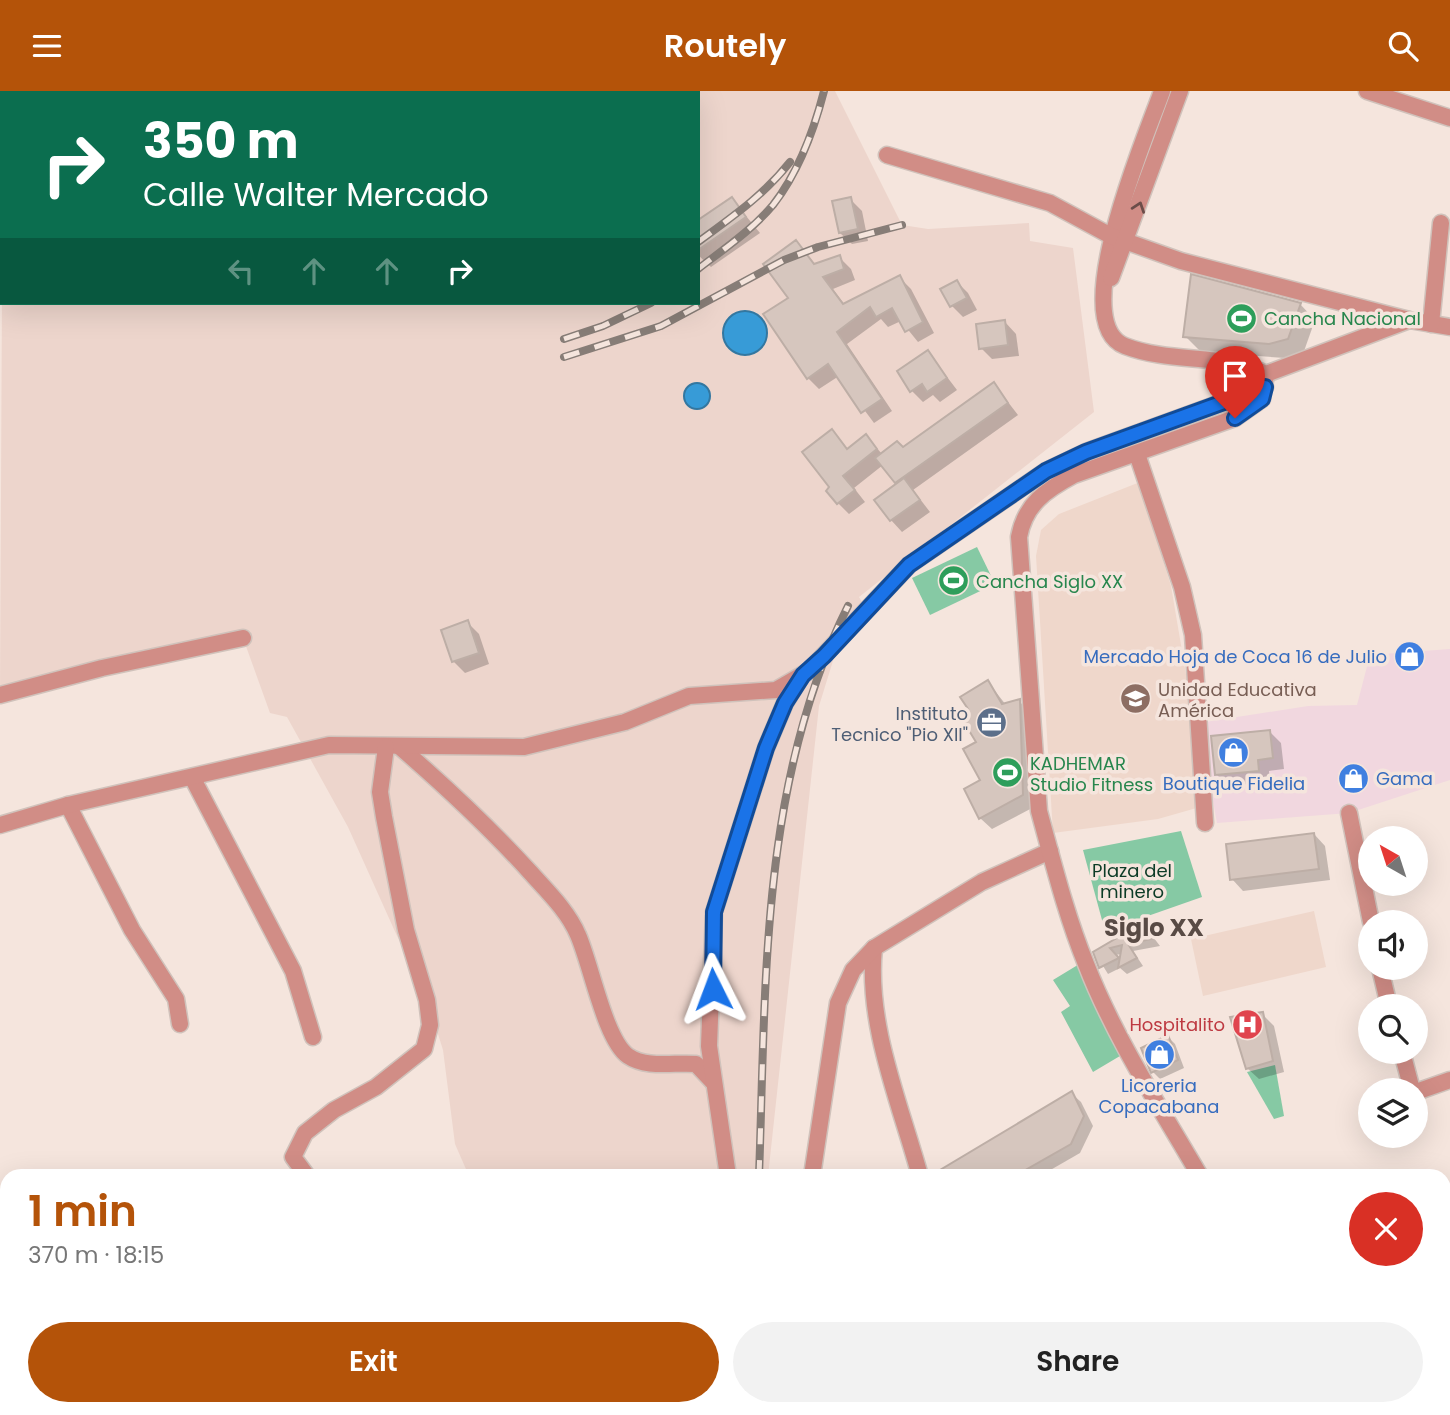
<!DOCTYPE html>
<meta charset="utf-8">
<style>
body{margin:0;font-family:Poppins,sans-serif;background:#f2f2f2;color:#222;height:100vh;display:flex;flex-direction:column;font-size:26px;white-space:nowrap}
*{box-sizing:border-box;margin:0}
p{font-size:23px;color:#767676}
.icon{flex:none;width:38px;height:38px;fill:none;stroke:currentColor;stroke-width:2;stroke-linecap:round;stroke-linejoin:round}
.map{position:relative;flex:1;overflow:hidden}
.panel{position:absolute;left:0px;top:1078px;width:1451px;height:247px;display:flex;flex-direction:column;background:#fff;border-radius:21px 21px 0 0;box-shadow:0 7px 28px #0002}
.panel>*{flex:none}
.guide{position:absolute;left:0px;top:0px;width:700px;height:214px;box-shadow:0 7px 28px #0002;background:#0b6e4f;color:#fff;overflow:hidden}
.needle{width:46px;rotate:321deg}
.fabs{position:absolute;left:1358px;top:735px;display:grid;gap:14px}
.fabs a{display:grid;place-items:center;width:70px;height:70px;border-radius:50%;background:#fff;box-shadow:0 7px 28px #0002;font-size:35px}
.pin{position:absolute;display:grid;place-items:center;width:60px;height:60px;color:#fff;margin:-72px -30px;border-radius:50% 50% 50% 0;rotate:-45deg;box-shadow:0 0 7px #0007}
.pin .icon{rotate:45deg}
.me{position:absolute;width:77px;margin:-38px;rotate:357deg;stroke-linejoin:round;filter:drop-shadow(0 0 5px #0008)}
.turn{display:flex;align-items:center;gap:24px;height:147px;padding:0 28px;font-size:32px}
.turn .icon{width:91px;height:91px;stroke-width:2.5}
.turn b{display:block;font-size:49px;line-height:60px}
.lanes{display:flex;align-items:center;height:66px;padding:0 28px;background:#0003;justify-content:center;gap:35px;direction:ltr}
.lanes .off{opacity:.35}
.round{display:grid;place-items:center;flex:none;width:74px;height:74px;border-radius:37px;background:#f2f2f2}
.headline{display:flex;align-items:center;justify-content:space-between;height:119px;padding:0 28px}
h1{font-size:42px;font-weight:600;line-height:52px;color:#b45309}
.action{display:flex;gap:14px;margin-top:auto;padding:14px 28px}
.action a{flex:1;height:80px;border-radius:42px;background:#b45309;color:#fff;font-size:28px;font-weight:600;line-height:80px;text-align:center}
.action a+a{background:#f2f2f2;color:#222}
header{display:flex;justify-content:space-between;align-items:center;height:91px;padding:0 28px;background:#b45309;color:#fff;font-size:32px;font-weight:600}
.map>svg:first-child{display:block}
.commercial{fill:#f1d7df}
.industrial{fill:#edd5cc}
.built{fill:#efd7cb}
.green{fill:#86c9a4}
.water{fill:#379bd7;stroke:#3377a0;stroke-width:2}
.shadow{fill:#0003;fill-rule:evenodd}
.building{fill:#d6c6be;stroke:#bdaea6;stroke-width:2}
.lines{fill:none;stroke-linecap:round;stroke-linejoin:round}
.street-casing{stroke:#d0c2bb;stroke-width:19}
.street{stroke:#d18d86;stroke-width:16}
.rail-casing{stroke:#877d77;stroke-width:8}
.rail{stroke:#f5e5dd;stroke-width:5;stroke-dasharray:16;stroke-linecap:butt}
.oneway{stroke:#6c4d49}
.route-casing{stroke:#114b97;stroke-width:18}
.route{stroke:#1a73e8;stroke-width:12}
.labels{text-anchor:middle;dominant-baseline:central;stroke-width:7;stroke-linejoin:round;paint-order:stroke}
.leisure-label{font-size:18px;fill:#27864d;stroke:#f5e5dd;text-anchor:start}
.shop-label{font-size:18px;fill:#366cbe;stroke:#f5e5dd}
.education-label{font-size:18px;fill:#785e54;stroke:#f5e5dd;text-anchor:start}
.service-label{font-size:18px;fill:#4e5e75;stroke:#f5e5dd;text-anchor:end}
.park-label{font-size:18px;fill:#0c3b26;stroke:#f5e5dd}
.health-label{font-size:18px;fill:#be3a42;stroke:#f5e5dd;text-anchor:end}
.district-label{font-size:24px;font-weight:bold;fill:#594b45;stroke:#f5e5dd}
</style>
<header><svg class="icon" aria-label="menu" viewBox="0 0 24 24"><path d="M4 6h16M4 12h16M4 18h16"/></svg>Routely<svg class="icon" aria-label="search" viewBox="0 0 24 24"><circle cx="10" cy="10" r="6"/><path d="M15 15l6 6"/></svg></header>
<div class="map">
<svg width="1450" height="1324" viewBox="0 0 1450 1324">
<rect width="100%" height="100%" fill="#f5e5dd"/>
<polygon class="commercial" points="1450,558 1450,689 1349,722 1217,732 1199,632 1308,615 1357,614 1370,564"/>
<g class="industrial">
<polygon points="334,0 835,0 902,134 928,138 1029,132 1030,150 1073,157 1094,321 859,506 862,511 836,560 819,615 768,1085 469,1085 455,1053 443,959 422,892 397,845 348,736 287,626 270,622 243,547 0,605 2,196 2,212 698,212 698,2 324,2"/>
<polygon points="546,1318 813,1318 815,1324 547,1324"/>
</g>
<g class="built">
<polygon points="1140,391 1171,495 1190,607 1200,716 1158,728 1053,742 1036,465 1041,439 1059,423"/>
<polygon points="1314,820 1326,876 1203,905 1191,848"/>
</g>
<g class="green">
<polygon points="977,456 995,493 930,524 912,487"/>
<polygon points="1181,740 1202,806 1105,840 1083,759"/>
<polygon points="1081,872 1125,962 1093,981 1061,921 1070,915 1053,889"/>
<polygon points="1275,974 1284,1025 1274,1028 1247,981"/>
</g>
<g class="water">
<circle cx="745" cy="242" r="22"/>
<circle cx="697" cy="305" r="13"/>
</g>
<g class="shadow">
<polygon points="732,108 760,142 711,176 698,164 698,131"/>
<polygon points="850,108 862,120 868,150 852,153 840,142"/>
<polygon points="796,151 816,174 839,166 851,178 855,189 833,198 845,214 899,186 911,198 934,242 918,251 901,230 888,236 881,228 847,253 892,320 874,332 839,285 819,298 808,287 790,208"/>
<polygon points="957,191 968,202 977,219 963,226 952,215"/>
<polygon points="1300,213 1315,229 1303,263 1285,267 1201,261 1185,245"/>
<polygon points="1005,231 1016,243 1019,265 992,268 981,257"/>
<polygon points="928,261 957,299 940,311 933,304 923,311 912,300"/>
<polygon points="994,293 1018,324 913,399 930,421 902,441 891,429 876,409 898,393 883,374 854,397 865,411 849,423 838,412 832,397 832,341 849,359 866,345 882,363 903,358"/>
<polygon points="467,531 479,543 489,573 465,582 453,570"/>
<polygon points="988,591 1006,614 1019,610 1031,622 1034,716 992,738 980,727 983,690 979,652 970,619"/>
<polygon points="1270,641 1281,652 1284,678 1269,680 1270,691 1228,695 1216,683"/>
<polygon points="1314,743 1325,755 1330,789 1243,800 1232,788"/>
<path d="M 1144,834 L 1160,855 L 1133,860 L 1143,875 L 1127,883 L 1120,877 L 1108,883 L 1095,862 ZM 1122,863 L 1121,871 L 1115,864 Z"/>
<polygon points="1262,923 1274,935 1284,981 1259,988 1247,977"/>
<polygon points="1168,946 1175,953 1184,977 1160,988 1153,981"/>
<polygon points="1071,1002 1081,1011 1093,1035 1080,1062 1040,1085 945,1085"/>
<polygon points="548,1318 614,1318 616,1324 549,1324"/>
<polygon points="638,1318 735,1318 736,1324 639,1324"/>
<polygon points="773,1318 820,1318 822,1324 773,1324"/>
</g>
<g class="building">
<polygon points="732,106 746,126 698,159 698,129"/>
<polygon points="851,106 858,138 839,142 832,110"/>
<polygon points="796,149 814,173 840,164 844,178 823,186 843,213 900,184 923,231 905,241 892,217 876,226 870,216 837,241 882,308 861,322 828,273 807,288 763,223 788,207 763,173"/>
<polygon points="1191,183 1301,212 1288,248 1269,253 1183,246"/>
<polygon points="957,189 967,207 950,216 940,198"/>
<polygon points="1005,229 1008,254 979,258 976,233"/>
<polygon points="928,259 947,287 927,301 922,293 910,301 897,280"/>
<polygon points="994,291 1008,312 895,392 875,367 897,350 903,356"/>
<polygon points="832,338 847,358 866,343 877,358 843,385 855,399 837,413 826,400 829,396 802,361"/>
<polygon points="904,387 920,409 890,430 874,409"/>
<polygon points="468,529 479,562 452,571 441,539"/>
<polygon points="988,589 1002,613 1020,608 1023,704 979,728 964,698 980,689 963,658 976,651 959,623 968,618 960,606"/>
<polygon points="1270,639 1273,667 1258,669 1259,680 1215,684 1211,645"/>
<polygon points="1314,742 1319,778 1230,789 1226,753"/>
<polygon points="1144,831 1155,847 1128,853 1137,867 1118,877 1122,854 1110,857 1119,867 1099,877 1093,861"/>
<polygon points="1263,921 1273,970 1246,978 1230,926"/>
<polygon points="1168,944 1178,969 1151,982 1141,957"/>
<polygon points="1072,1000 1084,1025 1071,1053 1015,1085 930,1085"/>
</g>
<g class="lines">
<defs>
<g id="street">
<path d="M 1162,0 C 1147,43 1065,232 1125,255 C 1172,273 1223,262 1266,283 L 1409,229 L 1450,236"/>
<polyline points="1367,0 1450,27"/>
<polyline points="887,64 1050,112 1111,145 1181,170 1409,229"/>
<polyline points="1111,187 1180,0"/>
<polyline points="1431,233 1441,132"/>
<polyline points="1137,363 1182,496 1193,544 1205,732"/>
<polyline points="0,604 102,577 243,547"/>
<path d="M 400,656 C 445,695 489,736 530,781 C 547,800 568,820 578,844 C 591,873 605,949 628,965 C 647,978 675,971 696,973 L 712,990"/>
<polyline points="192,686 293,880 313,946"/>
<polyline points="68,714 132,839 176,908 180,933"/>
<polyline points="1349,722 1371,831"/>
<polyline points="0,734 68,714 329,654 524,656 625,631 689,605 776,599 809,580 909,474 1046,380 1086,361 1265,296"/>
<path d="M 874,857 C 866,933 900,1012 920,1085"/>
<polyline points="1380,877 1389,915"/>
<polyline points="1402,961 1412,999"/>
<polyline points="1416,1001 1450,989"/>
<polyline points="307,1085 293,1066 305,1042 334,1019 376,996 424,958 430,934 427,909 406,839 384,726 380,701 386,656"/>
<polyline points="728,1085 709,955 714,821 766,657 785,612 801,586"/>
<polyline points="812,1085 838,912 853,879 874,857 982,791 1050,760"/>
<path d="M 1200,1085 C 1160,1016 1115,948 1086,873 C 1066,824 1053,771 1039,720 L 1019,446 C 1025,413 1046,399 1074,384 L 1235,327 L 1262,308 L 1266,283"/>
<polyline points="1444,1300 1450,1297"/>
<polyline points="412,1318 413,1324"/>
<polyline points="819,1318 821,1324"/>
<polyline points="987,1318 990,1324"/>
<polyline points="1034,1318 1037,1324"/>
<polyline points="1111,1318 1114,1324"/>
<polyline points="1190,1318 1194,1324"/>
<polyline points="1260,1318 1264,1324"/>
<polyline points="1332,1318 1335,1324"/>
<polyline points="1397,1324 1409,1318"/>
</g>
</defs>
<use href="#street" class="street-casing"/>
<use href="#street" class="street"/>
<defs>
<g id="rail">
<path d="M 698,151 C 732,126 764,104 790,71"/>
<path d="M 698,178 C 724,158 752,139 773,114 C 798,82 814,39 824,0"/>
<polyline points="564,248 603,235 651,212"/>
<polyline points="564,266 661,235 784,169 818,156 902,134"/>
<path d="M 759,1085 C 766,893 760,691 848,515"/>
<polyline points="688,1318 689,1324"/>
<polyline points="748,1318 748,1324"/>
</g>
</defs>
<use href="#rail" class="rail-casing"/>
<use href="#rail" class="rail"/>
</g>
<defs><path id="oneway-chevron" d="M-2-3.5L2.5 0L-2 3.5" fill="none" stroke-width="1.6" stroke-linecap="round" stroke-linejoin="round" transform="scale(1.75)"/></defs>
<use class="oneway" href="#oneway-chevron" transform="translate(1139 116) rotate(-71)"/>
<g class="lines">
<defs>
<polyline id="route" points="713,898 714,821 766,657 785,612 803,584 824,565 909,474 1046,380 1086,361 1265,296 1262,308 1235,327"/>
</defs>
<use href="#route" class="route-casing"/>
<use href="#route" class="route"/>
</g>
<defs>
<symbol id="stadium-disc" viewBox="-11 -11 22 22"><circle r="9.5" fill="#2e9e5b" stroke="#f5e5dd"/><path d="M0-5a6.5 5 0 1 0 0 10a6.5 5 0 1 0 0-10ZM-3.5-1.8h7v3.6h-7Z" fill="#fff"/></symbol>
<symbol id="shop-disc" viewBox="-11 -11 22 22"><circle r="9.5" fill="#3f7fe0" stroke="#f5e5dd"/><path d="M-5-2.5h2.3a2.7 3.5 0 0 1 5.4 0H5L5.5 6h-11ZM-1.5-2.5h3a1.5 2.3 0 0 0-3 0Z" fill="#fff"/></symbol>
<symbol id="school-disc" viewBox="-11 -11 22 22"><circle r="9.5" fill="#8d6e63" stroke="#f5e5dd"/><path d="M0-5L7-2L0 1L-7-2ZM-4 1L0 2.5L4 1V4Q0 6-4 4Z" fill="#fff"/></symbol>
<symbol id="office-disc" viewBox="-11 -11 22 22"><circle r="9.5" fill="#5c6f8a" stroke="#f5e5dd"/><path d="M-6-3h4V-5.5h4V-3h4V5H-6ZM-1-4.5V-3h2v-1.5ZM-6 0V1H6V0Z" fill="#fff"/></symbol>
<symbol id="hospital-disc" viewBox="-11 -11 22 22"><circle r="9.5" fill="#e0444e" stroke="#f5e5dd"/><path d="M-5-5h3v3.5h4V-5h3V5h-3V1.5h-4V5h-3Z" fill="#fff"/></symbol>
</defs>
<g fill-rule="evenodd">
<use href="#stadium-disc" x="1224" y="210" width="35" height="35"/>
<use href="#stadium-disc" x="936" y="472" width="35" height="35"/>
<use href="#shop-disc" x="1392" y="548" width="35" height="35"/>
<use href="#school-disc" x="1118" y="590" width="35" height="35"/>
<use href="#office-disc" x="974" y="614" width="35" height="35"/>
<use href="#shop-disc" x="1216" y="644" width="35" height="35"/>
<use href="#stadium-disc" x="990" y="664" width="35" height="35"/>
<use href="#shop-disc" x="1336" y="670" width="35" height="35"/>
<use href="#hospital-disc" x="1230" y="916" width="35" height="35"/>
<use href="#shop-disc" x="1142" y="946" width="35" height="35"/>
</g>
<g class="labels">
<g class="leisure-label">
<text x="1264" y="227">Cancha Nacional</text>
<text x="976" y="490">Cancha Siglo XX</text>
<text x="1030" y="672">KADHEMAR<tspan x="1030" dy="21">Studio Fitness</tspan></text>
</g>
<g class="shop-label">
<text x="1387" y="565" text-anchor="end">Mercado Hoja de Coca 16 de Julio</text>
<text x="1376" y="687" text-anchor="start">Gama</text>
<text x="1234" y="692">Boutique Fidelia</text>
<text x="1159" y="994">Licoreria<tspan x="1159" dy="21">Copacabana</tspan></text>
</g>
<g class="education-label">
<text x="1158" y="598">Unidad Educativa<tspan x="1158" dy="21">América</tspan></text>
</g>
<g class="service-label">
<text x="968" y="622">Instituto<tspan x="968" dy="21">Tecnico "Pio XII"</tspan></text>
</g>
<g class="park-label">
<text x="1132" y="779">Plaza del<tspan x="1132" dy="21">minero</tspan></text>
</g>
<g class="health-label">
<text x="1225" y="933">Hospitalito</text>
</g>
<g class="district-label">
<text x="1154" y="836">Siglo XX</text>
</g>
</g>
</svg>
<div class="fabs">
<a><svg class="needle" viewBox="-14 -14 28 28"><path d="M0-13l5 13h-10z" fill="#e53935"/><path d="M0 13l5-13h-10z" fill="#767676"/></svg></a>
<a><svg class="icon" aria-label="sound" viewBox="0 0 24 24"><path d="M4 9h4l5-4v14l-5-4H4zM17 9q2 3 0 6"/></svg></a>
<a><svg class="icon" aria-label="search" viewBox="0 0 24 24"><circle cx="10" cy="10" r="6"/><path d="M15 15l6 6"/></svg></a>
<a><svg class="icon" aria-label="layers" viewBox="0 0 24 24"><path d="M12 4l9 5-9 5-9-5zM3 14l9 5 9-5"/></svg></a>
</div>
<div class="pin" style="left:1235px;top:327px;background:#d93025"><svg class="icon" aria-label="arrive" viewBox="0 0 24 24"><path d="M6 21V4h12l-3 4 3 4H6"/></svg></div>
<svg class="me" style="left:713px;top:898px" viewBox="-20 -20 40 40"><path d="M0-17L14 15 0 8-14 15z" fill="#1a73e8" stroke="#fff" stroke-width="4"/></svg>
<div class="guide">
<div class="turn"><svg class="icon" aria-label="right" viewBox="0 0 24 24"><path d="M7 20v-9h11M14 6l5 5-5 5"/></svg><div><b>350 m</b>Calle Walter Mercado</div></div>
<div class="lanes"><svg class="icon off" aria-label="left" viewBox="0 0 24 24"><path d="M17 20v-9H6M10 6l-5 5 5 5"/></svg><svg class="icon off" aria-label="ahead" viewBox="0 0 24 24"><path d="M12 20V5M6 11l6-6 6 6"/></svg><svg class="icon off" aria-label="ahead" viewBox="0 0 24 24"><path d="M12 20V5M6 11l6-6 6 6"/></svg><svg class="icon" aria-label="right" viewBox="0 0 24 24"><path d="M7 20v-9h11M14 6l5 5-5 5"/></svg></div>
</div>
<section class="panel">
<div class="headline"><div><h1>1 min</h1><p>370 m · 18:15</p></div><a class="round" style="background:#d93025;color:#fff"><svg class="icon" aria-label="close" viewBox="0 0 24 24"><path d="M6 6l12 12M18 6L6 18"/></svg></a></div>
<div class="action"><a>Exit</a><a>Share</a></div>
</section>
</div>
